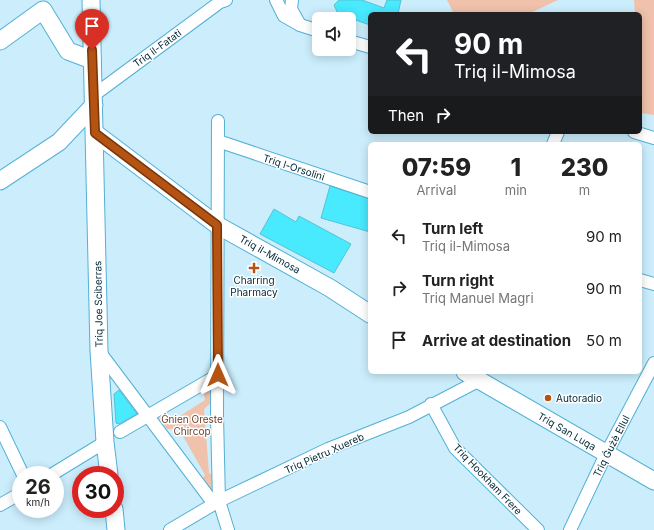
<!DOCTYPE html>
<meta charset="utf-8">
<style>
body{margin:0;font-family:Inter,sans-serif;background:#f2f2f2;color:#222;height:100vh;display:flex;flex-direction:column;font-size:15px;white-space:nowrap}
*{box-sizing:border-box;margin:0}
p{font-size:13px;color:#767676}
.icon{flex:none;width:22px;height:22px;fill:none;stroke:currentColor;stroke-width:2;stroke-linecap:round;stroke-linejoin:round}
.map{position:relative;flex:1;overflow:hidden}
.sheet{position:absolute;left:368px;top:142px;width:274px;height:232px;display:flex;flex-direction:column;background:#fff;border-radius:6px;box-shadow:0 2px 10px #0003}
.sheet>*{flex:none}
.banner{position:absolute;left:368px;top:12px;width:274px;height:122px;border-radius:6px;box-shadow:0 2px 10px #0003;background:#202124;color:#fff;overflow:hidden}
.buttons{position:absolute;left:312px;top:12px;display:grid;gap:8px}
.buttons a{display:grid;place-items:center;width:44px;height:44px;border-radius:6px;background:#fff;box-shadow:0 2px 10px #0003;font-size:20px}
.speed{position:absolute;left:12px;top:466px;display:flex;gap:8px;font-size:20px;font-weight:700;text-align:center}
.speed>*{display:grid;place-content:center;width:52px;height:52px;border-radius:50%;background:#fff;box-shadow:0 2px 10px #0003;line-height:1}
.speed small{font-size:10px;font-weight:400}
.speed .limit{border:6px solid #d22;background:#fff;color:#111}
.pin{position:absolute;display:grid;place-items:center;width:34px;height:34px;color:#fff;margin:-41px -17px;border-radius:50% 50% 50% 0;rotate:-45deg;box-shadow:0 0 4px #0007}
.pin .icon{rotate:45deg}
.me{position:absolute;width:44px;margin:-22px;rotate:0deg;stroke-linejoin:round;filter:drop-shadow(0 0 3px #0008)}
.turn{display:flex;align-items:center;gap:14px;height:84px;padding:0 20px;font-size:18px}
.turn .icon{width:52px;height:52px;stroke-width:2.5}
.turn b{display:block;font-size:28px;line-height:34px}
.then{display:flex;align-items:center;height:38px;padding:0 20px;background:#0003;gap:8px;font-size:15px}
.eta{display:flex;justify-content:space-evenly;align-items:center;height:68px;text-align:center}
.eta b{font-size:24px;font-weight:800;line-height:28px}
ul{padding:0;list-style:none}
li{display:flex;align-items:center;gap:12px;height:52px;padding:0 20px}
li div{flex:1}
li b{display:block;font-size:15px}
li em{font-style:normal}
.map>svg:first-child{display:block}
.green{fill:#f0c2ab}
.building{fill:#49e9fe;stroke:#54c3d3}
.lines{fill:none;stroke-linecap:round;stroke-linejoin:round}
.street-casing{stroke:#54b0d5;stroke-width:14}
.secondary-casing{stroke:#54b0d5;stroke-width:19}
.street{stroke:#fff;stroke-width:12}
.secondary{stroke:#fff;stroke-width:17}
.route-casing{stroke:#75360c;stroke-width:10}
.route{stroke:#b45312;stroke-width:7}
.poi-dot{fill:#b45312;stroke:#fff;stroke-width:1.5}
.labels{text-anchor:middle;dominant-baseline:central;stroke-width:3;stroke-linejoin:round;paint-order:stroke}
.street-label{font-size:10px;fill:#002736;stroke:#fff}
.poi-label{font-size:10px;fill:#002736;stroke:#fff}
.park-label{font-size:10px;fill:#6d3d24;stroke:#fff}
</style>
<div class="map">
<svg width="654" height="530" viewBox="0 0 654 530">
<rect width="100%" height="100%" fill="#cbedfc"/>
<g class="green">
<polygon points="447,0 558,0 528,14 510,14 514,11 508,14 454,14"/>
<polygon points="634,0 654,0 654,115 640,113 640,14 635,14"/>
<polygon points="213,387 214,400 204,409 209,473 216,476 216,492 212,492 202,479 205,475 179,429 167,429 159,418 167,414 172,421 205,400 204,393"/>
</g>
<g class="building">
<polygon points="339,0 362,0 384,8 387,0 401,0 398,14 370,14 370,25 338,14 334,5"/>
<polygon points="330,186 370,199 370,232 321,218"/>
<polygon points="274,209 296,222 299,216 351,244 334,273 260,234"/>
<polygon points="119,390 137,414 119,424 116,423 114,394"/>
</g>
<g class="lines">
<defs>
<g id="street">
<polyline points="276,0 284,16 300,25 319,31"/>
<polyline points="292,0 291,9 300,25"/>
<polyline points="349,41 370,47"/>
<polyline points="94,95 220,2 226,0"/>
<polyline points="218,121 217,416 219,501 228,530"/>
<polyline points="634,132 654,138"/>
<polyline points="218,141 370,192"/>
<polyline points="553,144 558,132"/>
<polyline points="640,280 654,284"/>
<polyline points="99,351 214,504"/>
<polyline points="431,404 455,448 538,530"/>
<polyline points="0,427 23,475"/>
<polyline points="120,432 218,375"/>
<polyline points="51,475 105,442"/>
<polyline points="0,505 21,493"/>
<polyline points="170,530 219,501 328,449 409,417 480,380"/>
<polyline points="570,530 606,454 654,363"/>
</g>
<g id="secondary">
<polyline points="91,0 99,351 105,442 109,475"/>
<polyline points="0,41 43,10 68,51 92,60"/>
<polyline points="95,133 217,225 330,288 370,314"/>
<polyline points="0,181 59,142 94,105"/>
<polyline points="465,372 654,481"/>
<polyline points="114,509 116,530"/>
</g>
</defs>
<use href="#street" class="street-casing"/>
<use href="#secondary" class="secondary-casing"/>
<use href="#street" class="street"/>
<use href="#secondary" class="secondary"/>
</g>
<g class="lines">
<defs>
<polyline id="route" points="92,50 95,133 217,225 218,375"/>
</defs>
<use href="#route" class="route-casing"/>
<use href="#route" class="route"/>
</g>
<g class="poi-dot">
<path d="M252 262h4v4h4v4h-4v4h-4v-4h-4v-4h4z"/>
<circle cx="548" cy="398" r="4"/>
</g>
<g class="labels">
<g class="street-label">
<text transform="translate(157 48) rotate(-36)">Triq il-Fatati</text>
<text transform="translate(294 167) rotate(18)">Triq l-Orsolini</text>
<text transform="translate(270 254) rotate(29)">Triq il-Mimosa</text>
<text transform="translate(98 304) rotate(-91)">Triq Joe Sciberras</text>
<text transform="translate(567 431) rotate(30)">Triq San Luqa</text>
<text transform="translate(611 446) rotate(-63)">Triq Ġużè Ellul</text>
<text transform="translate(324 453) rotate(-24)">Triq Pietru Xuereb</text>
<text transform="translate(488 479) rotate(46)">Triq Hookham Frere</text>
</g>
<g class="poi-label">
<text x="254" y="280">Charring<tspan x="254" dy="12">Pharmacy</tspan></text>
<text x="556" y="398" text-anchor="start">Autoradio</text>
</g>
<g class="park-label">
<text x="192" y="419">Ġnien Oreste<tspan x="192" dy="12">Chircop</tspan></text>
</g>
</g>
</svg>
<div class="buttons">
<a><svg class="icon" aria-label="sound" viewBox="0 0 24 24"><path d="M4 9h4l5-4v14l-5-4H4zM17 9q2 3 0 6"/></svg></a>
</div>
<div class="speed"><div>26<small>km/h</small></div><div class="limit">30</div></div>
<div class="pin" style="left:92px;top:50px;background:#d93025"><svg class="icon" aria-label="arrive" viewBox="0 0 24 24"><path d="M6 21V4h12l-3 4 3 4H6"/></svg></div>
<svg class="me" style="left:218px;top:375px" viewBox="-20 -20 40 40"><path d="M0-17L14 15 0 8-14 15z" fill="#b45312" stroke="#fff" stroke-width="4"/></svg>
<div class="banner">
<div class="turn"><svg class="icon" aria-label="left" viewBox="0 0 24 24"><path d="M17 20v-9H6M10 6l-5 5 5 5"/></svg><div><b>90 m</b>Triq il-Mimosa</div></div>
<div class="then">Then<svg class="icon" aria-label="right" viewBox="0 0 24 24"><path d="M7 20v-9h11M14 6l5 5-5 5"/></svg></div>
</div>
<section class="sheet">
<div class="eta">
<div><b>07:59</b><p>Arrival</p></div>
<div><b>1</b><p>min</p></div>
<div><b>230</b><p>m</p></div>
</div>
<ul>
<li><svg class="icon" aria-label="left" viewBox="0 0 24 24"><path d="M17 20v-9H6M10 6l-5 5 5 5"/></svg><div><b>Turn left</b><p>Triq il-Mimosa</p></div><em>90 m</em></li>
<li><svg class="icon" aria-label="right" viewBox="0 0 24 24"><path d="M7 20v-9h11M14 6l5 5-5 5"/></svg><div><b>Turn right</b><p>Triq Manuel Magri</p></div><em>90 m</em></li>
<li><svg class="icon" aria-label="arrive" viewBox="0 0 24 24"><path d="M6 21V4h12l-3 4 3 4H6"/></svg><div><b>Arrive at destination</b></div><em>50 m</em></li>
</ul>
</section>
</div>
